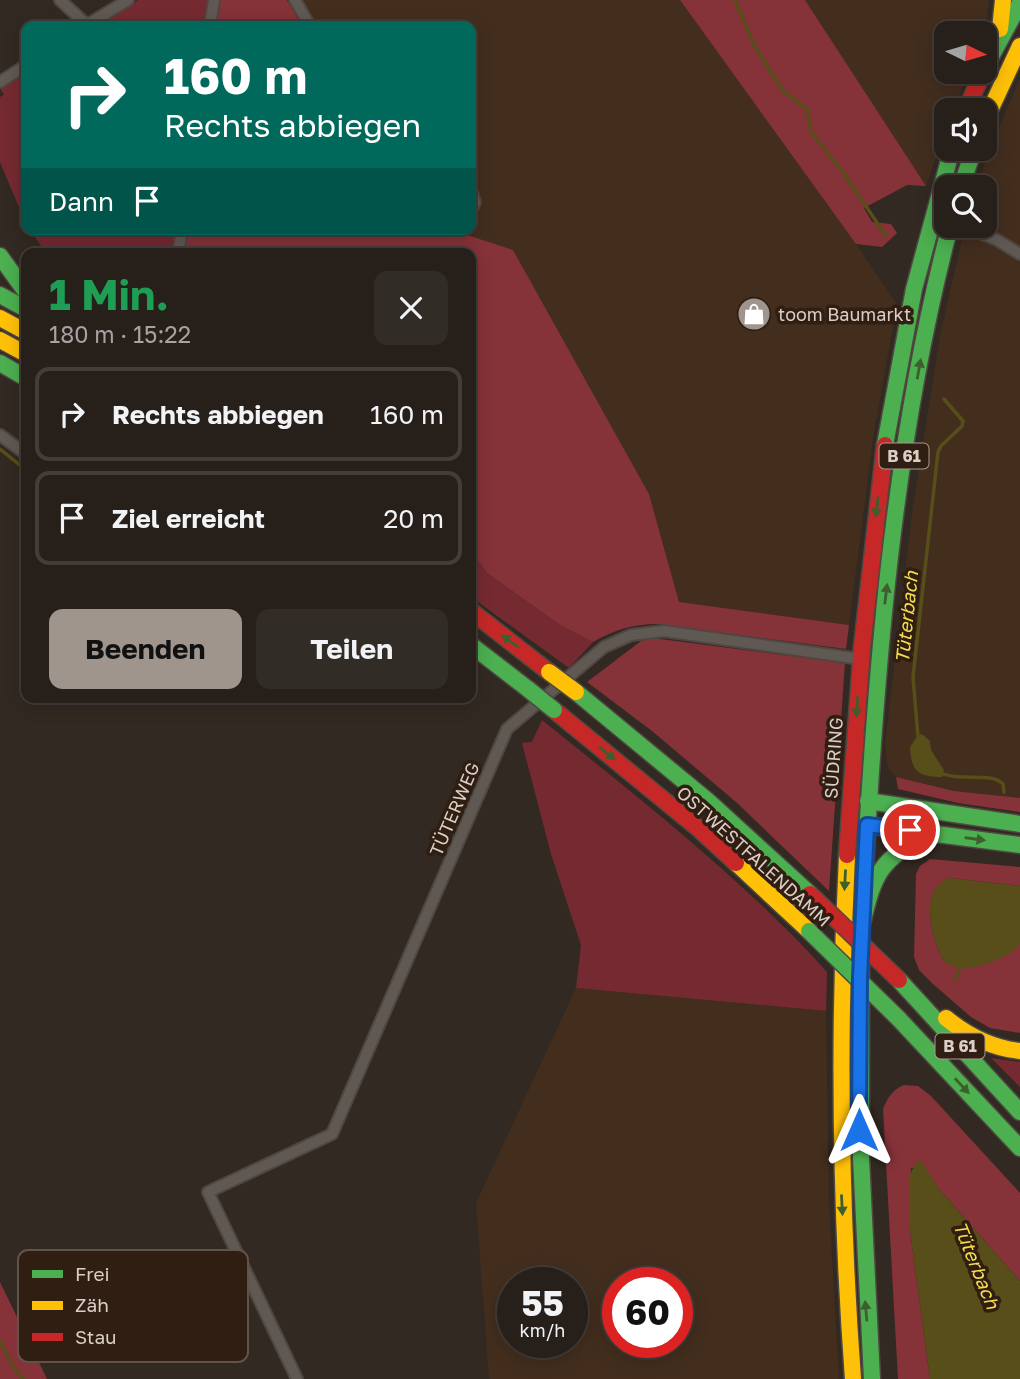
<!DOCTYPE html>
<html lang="de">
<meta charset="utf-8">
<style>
body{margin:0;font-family:"Golos Text",sans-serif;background:#322c27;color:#f1f3f6;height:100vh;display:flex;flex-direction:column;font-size:26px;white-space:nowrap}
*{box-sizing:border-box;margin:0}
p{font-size:23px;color:#a4a2a2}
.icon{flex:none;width:38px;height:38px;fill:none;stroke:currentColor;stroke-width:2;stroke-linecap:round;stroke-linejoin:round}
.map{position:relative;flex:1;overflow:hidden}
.drawer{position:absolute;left:21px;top:248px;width:455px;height:455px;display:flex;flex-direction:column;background:#261f1a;border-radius:14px;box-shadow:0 4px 18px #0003,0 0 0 2px #423d39}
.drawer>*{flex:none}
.top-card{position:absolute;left:21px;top:21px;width:455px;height:214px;border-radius:14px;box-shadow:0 4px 18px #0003,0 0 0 2px #423d39;background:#00695c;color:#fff;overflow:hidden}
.needle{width:46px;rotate:95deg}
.controls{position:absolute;left:934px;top:21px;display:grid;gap:14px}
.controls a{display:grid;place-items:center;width:63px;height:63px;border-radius:14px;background:#261f1a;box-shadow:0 4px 18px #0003,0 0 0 2px #423d39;font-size:35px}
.speed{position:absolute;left:497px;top:1267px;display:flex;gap:14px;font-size:35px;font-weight:700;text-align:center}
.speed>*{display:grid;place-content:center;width:91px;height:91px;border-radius:50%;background:#261f1a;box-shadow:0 4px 18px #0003,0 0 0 2px #423d39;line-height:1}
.speed small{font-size:18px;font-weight:400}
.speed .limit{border:10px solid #d22;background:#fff;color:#111}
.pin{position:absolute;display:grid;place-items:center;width:60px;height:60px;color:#fff;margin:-30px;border:4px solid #fff;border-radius:50%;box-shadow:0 2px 7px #0007}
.me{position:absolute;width:77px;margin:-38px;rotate:0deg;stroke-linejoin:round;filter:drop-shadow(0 0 5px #0008)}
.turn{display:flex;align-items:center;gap:24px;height:147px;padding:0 28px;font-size:32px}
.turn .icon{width:91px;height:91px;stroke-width:2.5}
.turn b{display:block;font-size:49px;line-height:60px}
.then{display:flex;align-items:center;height:66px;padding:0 28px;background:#0003;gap:14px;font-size:26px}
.round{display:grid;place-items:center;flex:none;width:74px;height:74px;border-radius:14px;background:#322c27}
.head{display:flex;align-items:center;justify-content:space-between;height:119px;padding:0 28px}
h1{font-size:42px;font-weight:700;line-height:52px;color:#1e9e55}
.cta{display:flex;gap:14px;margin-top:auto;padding:14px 28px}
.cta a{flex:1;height:80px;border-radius:14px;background:#9f958d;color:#111;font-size:28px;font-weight:700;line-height:80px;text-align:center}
.cta a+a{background:#322c27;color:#f1f3f6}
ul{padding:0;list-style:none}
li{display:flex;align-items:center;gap:21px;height:94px;margin:0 14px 10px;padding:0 14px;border:4px solid #423d39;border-radius:14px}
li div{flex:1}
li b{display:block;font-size:26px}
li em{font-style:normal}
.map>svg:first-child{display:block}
.built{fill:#432e1e;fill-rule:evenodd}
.green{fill:#752a31}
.forest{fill:#863239}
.water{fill:#574e19}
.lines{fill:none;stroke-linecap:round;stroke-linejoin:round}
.stream{stroke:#574e19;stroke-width:3.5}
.street-casing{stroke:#4f4741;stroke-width:14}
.fast-casing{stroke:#4f4741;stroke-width:19}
.slow-casing{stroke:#4f4741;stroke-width:19}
.jam-casing{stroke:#4f4741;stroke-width:19}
.street{stroke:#605953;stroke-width:10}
.fast{stroke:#4caf50;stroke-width:16}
.slow{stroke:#ffc107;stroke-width:16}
.jam{stroke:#c62828;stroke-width:16}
.fast-bridge-casing{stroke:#4f4741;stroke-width:19;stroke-linecap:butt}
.slow-bridge-casing{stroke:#4f4741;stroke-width:19;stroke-linecap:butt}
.jam-bridge-casing{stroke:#4f4741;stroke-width:19;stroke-linecap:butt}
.fast-bridge{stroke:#4caf50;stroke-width:16}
.slow-bridge{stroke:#ffc107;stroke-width:16}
.jam-bridge{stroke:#c62828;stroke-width:16}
.oneway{fill:#3c5f2d}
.route-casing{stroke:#114b97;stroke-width:18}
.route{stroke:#1a73e8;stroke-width:12}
.labels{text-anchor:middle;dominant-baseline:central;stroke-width:7;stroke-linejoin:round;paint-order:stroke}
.shield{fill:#2f1e11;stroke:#a79a90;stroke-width:2}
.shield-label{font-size:16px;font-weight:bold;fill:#dacfc7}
.poi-label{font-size:18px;fill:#dacfc7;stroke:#2f1e11;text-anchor:start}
.street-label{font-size:18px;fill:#dacfc7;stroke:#2f1e11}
.water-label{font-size:19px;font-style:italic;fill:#f4dc4d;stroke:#2f1e11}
.key{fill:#2f1e11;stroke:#625348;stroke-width:2}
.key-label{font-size:19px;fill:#dacfc7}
</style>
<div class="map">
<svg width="1020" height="1379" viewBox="0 0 1020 1379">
<rect width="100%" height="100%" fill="#322922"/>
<g class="built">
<polygon points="287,0 680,0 856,244 897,305 873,438 849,625 679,602 649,494 513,250 449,229 471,229 471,26 302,26"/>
<polygon points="805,0 989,0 985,33 947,33 947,72 969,72 953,110 947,110 947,126 926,186"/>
<polygon points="1020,79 1020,798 954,791 896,777 888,768 885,744 912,513 940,336 965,226 985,226 985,187 976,187 1001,122"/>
<path d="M 576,988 L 826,1011 L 829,1204 L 839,1379 L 489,1379 L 476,1203 ZM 513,1283 L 572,1283 L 572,1342 L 513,1342 ZM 618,1283 L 677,1283 L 677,1342 L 618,1342 Z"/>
</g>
<g class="green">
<polygon points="138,0 209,0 205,26 97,26"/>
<polygon points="26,72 26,224 0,162 0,97 4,95 0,88"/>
<polygon points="29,229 176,229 172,254 47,254"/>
<polygon points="471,551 487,573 560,625 593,642 569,668 471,597"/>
<path d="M 542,720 C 640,799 742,878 827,972 L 826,1011 L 576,988 L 581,945 L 551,854 L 522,743 L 532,742 Z"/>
<polygon points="991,1058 1020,1062 1020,1087"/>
</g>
<g class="forest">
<polygon points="220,0 287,0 302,26 216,26"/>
<polygon points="680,0 805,0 926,186 907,185 864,208 872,222 891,224 897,233 882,247 856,244"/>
<path d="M 187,229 L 449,229 L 513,250 L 649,494 L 679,602 L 849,625 L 846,649 L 657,624 C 633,624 614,630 593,642 L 560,625 L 487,573 L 471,551 L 471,254 L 183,254 Z"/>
<polygon points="653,638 845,663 829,891 736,802 652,731 587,682 641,641"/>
<polygon points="896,777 954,791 1020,798 1020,812 958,803 898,789"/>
<path d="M 930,859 L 1020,867 L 1020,886 L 950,878 C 945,883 937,888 934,894 C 924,909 935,947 944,961 L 1020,942 L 1020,1033 L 990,1028 L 971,1017 L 933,984 L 919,970 L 914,957 L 916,874 L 920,866 Z"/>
<path d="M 904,1085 L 918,1086 L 931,1096 L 1020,1193 L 1020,1281 L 939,1189 L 924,1167 L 911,1168 L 910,1231 L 930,1379 L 898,1379 L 883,1109 C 888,1097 892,1090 904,1085 Z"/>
<polygon points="0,1282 47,1379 0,1379"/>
</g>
<g class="water">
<path d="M 922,734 L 930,741 L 931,750 L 944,770 L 942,777 C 918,777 911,771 910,747 L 918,735 Z"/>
<path d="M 950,878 L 1020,886 C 1020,898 1020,934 1020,943 C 1014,957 973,970 959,968 C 953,967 949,964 944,961 C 931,940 918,887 950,878 Z"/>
<polygon points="917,1161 922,1162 939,1189 1020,1281 1020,1379 930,1379 910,1231 910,1174"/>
</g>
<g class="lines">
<g class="stream">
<polyline points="735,0 754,45 783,91 807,109 811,132 845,175 886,236"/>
<polyline points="0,449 26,470"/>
<polyline points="918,737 913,677 938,452 941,446 962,426 963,421 944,399"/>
<path d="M 939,772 C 960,783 990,771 1003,784 L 1004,792"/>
<polyline points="955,980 961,966"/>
<polyline points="0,1341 14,1368 23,1379"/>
</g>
<defs>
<g id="street">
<polyline points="60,0 87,25"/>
<polyline points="295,0 310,26"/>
<polyline points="85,26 128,0"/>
<polyline points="210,26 214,0"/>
<polyline points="0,82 26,65"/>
<polyline points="471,190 475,202 471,211"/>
<polyline points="963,226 997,240 1020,254"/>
<polyline points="178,254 182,229"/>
<polyline points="0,435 26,454"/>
<polyline points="297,1379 208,1192 332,1134 507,729 604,647 631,635 664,631 860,659"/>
</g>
<g id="fast">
<polyline points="985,68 1020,3"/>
<polyline points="961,187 974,149"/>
<polyline points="0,256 26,292"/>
<polyline points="0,295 26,309"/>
<polyline points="0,363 26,378"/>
<polyline points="885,445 914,289 952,149"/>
<polyline points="471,645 528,689"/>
<polyline points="576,692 708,801 810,894"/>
<polyline points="868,801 1020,824"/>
<polyline points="867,825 1020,845"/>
<path d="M 863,905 C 875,678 892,447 950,226"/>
<path d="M 861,928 C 875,870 879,862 930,832"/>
<polyline points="861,937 861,1158 872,1379"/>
<polyline points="899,980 1020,1112"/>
<polyline points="898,1018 1020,1148"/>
</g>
<g id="slow">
<polyline points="1000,29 1003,0"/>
<polyline points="985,121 1020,46"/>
<polyline points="0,318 26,332"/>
<polyline points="0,340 26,354"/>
<path d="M 847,855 C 838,1030 840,1204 853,1379"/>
<polyline points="736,863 809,931"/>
<path d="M 946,1018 C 968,1036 991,1048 1020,1051"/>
</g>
<g id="jam">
<polyline points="966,110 983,72"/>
<polyline points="471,611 549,672"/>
<polyline points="554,710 699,829 736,863"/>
<polyline points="847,855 862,647 885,445"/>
</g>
</defs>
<use href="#street" class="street-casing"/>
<use href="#fast" class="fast-casing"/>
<use href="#slow" class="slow-casing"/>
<use href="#jam" class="jam-casing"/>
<use href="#street" class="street"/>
<use href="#fast" class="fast"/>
<use href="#slow" class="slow"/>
<use href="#jam" class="jam"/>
<defs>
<g id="fast-bridge">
<polyline points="528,689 554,710"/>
<polyline points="809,931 898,1018"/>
</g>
<polyline id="slow-bridge" points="549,672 576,692"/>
<polyline id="jam-bridge" points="810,894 899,980"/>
</defs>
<use href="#fast-bridge" class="fast-bridge-casing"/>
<use href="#slow-bridge" class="slow-bridge-casing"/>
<use href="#jam-bridge" class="jam-bridge-casing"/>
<use href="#fast-bridge" class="fast-bridge"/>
<use href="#slow-bridge" class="slow-bridge"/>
<use href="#jam-bridge" class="jam-bridge"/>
</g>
<defs><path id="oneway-solid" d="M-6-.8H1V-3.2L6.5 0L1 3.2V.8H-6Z" transform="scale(1.75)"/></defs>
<g class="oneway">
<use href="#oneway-solid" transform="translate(919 369) rotate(-80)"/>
<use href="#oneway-solid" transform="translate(877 507) rotate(97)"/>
<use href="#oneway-solid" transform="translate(886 594) rotate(-83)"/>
<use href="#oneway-solid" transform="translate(510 641) rotate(-143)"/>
<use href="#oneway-solid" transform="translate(857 707) rotate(94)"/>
<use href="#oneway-solid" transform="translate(607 753) rotate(39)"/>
<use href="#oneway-solid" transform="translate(975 839) rotate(8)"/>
<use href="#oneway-solid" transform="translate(845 880) rotate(93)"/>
<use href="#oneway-solid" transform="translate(962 1086) rotate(47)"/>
<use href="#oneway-solid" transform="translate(842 1205) rotate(87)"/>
<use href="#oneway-solid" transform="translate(866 1311) rotate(-95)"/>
</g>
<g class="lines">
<defs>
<polyline id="route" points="859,1130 860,977 867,825 910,830"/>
</defs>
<use href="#route" class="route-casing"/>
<use href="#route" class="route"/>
</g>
<defs>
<symbol id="shop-disc" viewBox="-11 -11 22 22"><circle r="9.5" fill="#9f958d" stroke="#2f1e11"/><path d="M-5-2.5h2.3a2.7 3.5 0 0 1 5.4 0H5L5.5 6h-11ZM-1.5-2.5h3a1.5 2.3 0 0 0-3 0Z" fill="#fff"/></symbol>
</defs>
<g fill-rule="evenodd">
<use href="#shop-disc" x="735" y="295" width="38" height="38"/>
</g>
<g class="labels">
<g class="shield">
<rect x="879.5" y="443.5" width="49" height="25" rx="5"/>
<rect x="935.5" y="1033.5" width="49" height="25" rx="5"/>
</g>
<g class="shield-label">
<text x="904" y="456">B 61</text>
<text x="960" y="1046">B 61</text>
</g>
<g class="poi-label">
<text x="778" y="314">toom Baumarkt</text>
</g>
<g class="street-label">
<text transform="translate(833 758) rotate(-86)">SÜDRING</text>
<text transform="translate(454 809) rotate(-67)">TÜTERWEG</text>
<text transform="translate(754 856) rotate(42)">OSTWESTFALENDAMM</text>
</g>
<g class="water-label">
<text transform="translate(906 617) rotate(-84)">Tüterbach</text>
<text transform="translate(977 1265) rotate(68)">Tüterbach</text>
</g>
</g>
<rect x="18" y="1250" width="230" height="112" rx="10" class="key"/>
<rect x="32" y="1270" width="31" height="8" fill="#4caf50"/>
<rect x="32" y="1301" width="31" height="9" fill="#ffc107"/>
<rect x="32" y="1333" width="31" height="8" fill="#c62828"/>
<g class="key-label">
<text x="75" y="1281">Frei</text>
<text x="75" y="1312">Zäh</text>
<text x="75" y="1344">Stau</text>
</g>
</svg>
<div class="controls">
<a><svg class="needle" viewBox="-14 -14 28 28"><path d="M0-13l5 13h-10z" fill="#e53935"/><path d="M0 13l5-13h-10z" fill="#a4a2a2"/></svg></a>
<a><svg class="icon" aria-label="sound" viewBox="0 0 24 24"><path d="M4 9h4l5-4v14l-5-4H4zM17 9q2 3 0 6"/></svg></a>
<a><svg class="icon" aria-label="search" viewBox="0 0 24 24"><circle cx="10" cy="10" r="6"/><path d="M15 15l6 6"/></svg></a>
</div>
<div class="speed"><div>55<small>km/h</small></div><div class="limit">60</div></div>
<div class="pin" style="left:910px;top:830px;background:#d93025"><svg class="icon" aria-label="arrive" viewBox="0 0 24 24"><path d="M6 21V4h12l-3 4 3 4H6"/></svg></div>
<svg class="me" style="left:859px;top:1130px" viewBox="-20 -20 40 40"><path d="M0-17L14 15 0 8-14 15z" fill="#1a73e8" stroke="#fff" stroke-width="4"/></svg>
<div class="top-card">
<div class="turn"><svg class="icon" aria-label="right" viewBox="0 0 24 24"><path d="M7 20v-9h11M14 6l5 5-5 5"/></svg><div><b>160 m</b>Rechts abbiegen</div></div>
<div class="then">Dann<svg class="icon" aria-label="arrive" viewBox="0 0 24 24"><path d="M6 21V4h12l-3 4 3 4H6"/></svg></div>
</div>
<section class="drawer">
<div class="head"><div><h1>1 Min.</h1><p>180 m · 15:22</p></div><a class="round"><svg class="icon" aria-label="close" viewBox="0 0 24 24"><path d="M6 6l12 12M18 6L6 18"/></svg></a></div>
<ul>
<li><svg class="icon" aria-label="right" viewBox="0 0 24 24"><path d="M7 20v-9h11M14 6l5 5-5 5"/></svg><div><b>Rechts abbiegen</b></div><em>160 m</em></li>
<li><svg class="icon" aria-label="arrive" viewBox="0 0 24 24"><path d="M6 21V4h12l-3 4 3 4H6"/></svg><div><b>Ziel erreicht</b></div><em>20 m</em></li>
</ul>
<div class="cta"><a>Beenden</a><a>Teilen</a></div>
</section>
</div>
